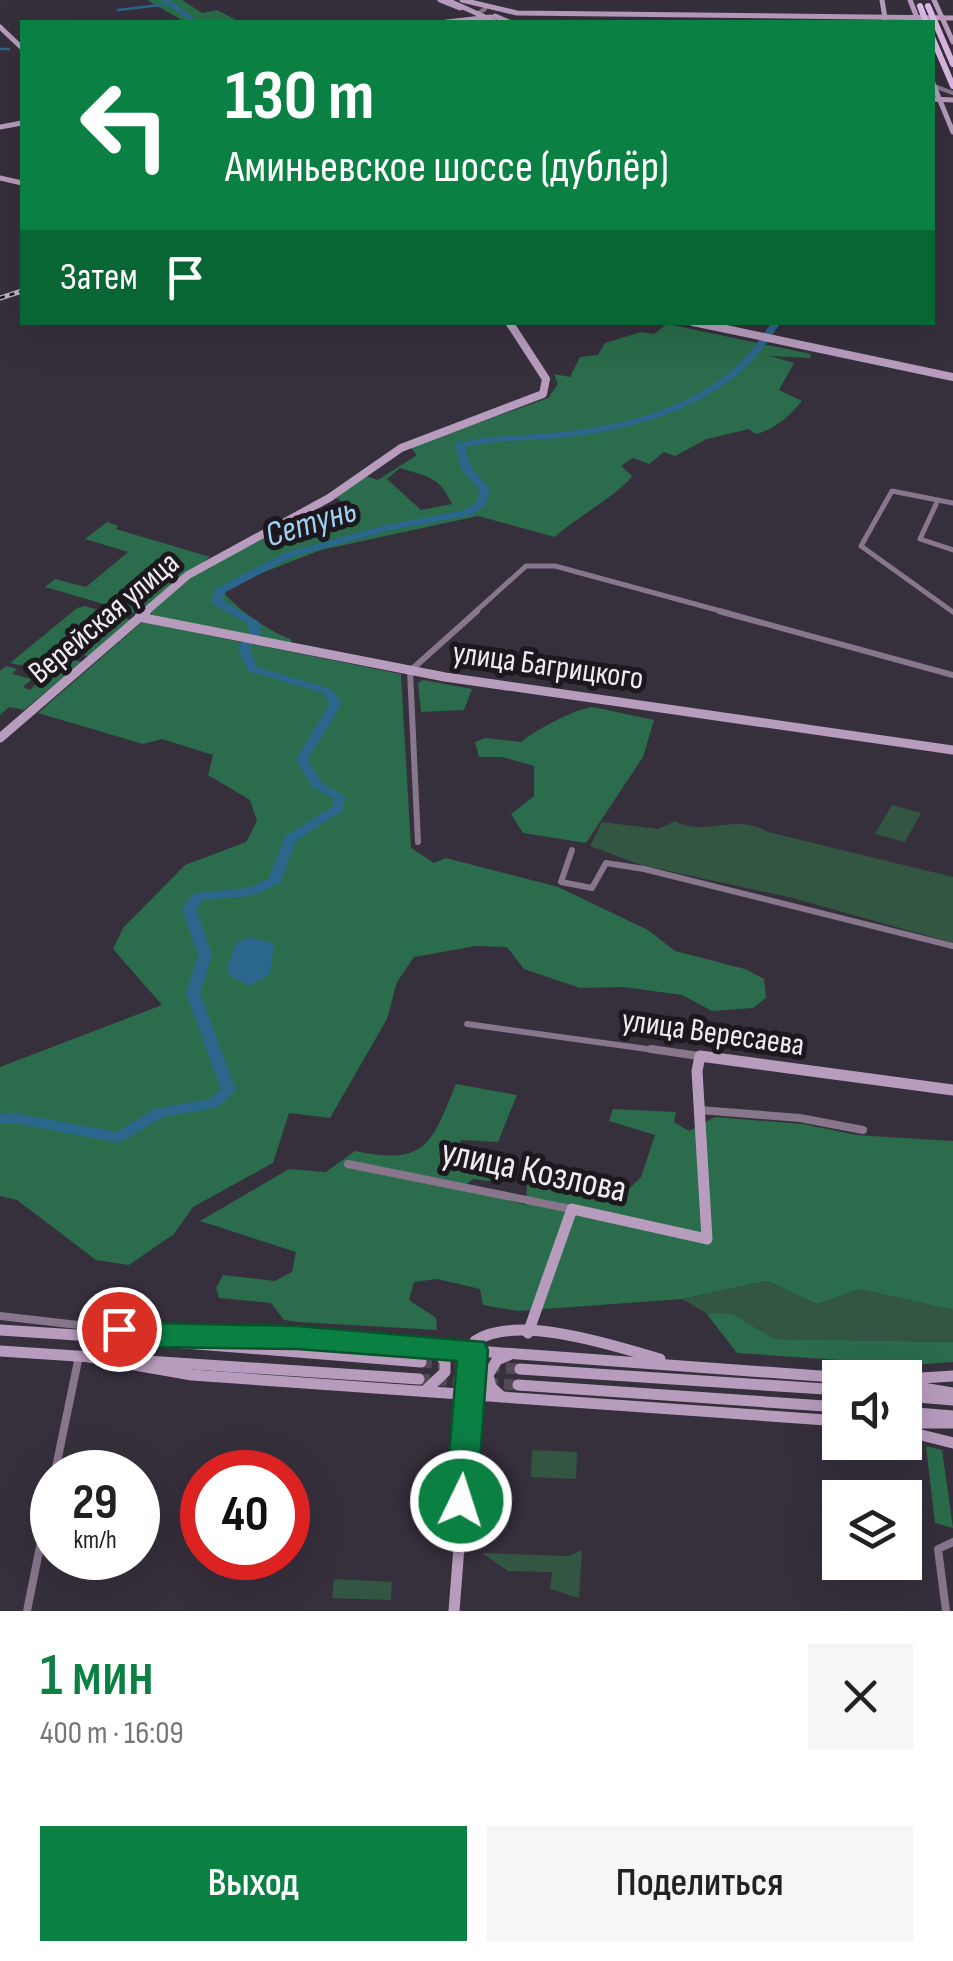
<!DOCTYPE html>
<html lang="ru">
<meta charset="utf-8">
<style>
body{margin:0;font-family:"Sofia Sans Condensed",sans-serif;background:#f6f6f6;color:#222;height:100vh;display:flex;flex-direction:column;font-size:38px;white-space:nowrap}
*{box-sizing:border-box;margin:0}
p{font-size:32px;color:#767676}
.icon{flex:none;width:55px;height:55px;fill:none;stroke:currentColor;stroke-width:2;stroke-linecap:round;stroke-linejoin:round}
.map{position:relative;height:1611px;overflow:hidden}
.drawer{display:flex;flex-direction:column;background:#fff;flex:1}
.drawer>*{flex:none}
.banner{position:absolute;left:20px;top:20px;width:915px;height:305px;border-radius:0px;box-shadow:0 10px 40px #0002;background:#0b8043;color:#fff;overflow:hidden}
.controls{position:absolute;left:822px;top:1360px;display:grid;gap:20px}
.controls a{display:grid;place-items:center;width:100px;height:100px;border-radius:0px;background:#fff;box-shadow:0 10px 40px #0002;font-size:50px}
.speed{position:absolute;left:30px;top:1450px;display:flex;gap:20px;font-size:50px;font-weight:700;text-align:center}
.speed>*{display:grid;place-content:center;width:130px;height:130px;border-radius:50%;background:#fff;box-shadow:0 10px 40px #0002;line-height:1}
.speed small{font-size:25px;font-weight:400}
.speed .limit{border:15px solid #d22;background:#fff;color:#111}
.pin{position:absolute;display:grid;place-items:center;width:85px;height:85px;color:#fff;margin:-42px;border:5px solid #fff;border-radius:50%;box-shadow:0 2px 10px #0007}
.me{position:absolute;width:110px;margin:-55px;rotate:4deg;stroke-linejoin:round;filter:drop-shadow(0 0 8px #0008)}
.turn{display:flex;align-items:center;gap:35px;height:210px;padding:0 40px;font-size:45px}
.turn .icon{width:130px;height:130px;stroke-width:2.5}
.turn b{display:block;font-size:70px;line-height:85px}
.then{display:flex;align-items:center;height:95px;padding:0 40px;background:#0003;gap:20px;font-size:38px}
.round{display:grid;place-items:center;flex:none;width:105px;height:105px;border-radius:0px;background:#f6f6f6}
.headline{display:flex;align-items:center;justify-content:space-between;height:170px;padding:0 40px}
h1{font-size:60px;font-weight:600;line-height:75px;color:#0b8043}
.primary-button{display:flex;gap:20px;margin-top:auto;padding:20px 40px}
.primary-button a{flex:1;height:115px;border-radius:0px;background:#0b8043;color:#fff;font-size:40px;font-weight:600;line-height:115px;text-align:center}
.primary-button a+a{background:#f6f6f6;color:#222}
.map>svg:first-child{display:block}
.green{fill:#335643}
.forest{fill:#2a6c4b;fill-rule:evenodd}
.water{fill:#2b678c}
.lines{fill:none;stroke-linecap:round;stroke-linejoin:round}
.stream{stroke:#2b678c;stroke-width:2.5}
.river{fill:#2b678c;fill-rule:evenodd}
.secondary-tunnel{stroke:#524b57;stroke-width:11;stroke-dasharray:11 6;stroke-linecap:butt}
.street-far3{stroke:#87768c;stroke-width:4}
.street-far2{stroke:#87768c;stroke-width:5}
.street-far1{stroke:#87768c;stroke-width:6}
.street{stroke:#87768c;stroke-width:8}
.secondary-far3{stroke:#b89cbe;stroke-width:5}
.secondary-far2{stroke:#b89cbe;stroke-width:8}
.secondary-far1{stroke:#b89cbe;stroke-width:9}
.secondary{stroke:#b89cbe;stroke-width:11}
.primary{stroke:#ddb9e5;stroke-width:6}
.rail-casing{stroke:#bbb5bf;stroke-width:5}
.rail{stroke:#1c181e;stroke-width:2.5;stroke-dasharray:5;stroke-linecap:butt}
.secondary-bridge{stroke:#b89cbe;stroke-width:5}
.primary-bridge{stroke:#ddb9e5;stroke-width:6}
.route{fill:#0b8043;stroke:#07532c;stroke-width:2.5}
.labels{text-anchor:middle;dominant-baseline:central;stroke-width:10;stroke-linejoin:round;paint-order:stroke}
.street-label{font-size:32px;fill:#f0ebf3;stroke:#1c181e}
.water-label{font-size:35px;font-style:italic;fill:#a0d0f2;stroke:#1c181e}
.near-street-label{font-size:38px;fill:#f0ebf3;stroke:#1c181e}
</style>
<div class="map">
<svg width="953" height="1611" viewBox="0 0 953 1611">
<rect width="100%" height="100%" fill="#362f3c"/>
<g class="green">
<polygon points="892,805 921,813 905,842 875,834"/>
<path d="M 675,821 C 709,838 731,812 768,832 L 953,877 L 953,943 L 793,898 L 641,865 L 590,846 L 602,822 L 658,829 Z"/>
<polygon points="769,1281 817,1304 860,1289 953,1310 953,1342 774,1339 732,1315 706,1313 682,1299"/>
<polygon points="532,1450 577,1452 576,1479 531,1477"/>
<polygon points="582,1550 579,1598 550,1589 552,1572 508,1571 482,1553 569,1556"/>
<polygon points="334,1579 392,1582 391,1600 332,1598"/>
</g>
<g class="forest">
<polygon points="147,0 182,0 202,13 217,10 240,22 185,22"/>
<path d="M 667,324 L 811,354 L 810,358 L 770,356 L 794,363 L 779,390 L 802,401 C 789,416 775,430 755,434 L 749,429 L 707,439 L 675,456 L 664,452 L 649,464 L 633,458 L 621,466 L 632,476 C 623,491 573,520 555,537 L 478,516 L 321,550 L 228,586 L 225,594 C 236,608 274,635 291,639 L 291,643 L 152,616 L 151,610 L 192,576 L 316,508 L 333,513 L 349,505 L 336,498 L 366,476 L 378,480 L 417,455 L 411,448 L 416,445 L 548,398 L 558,384 L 554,374 L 570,377 L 580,357 L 598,355 L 605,343 L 641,332 L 654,334 ZM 400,468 C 428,477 439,476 452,504 L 421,510 L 387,479 Z"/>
<polygon points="107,522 118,526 116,529 210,557 138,614 45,587 55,579 86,587 128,552 85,539"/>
<polygon points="85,606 131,620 89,657 84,655 96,643 70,636 52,653 82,662 24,710 9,707 0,715 0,671 6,666 17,669 12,674 32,679 23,687 30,690 50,671 10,663 77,608"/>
<polygon points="142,622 401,674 411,848 434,863 446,858 558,887 648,930 675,951 745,969 764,979 766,998 753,1008 712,1011 682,995 623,987 580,988 524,969 507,947 476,946 414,957 397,982 387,1019 330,1118 289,1113 273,1163 193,1207 174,1234 129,1265 96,1260 17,1200 0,1196 0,1067 162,1005 113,949 123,928 185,865 246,842 257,821 250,800 208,775 213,755 162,739 143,744 38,713"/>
<polygon points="423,680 472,689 464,710 421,712 418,683"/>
<path d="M 593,707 L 654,720 L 643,757 L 586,843 L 523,833 L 511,814 L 534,796 L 534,766 L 502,757 L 479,757 L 475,742 L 485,738 L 521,742 C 534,731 574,709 593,707 Z"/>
<path d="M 456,1084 L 517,1095 L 498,1142 L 461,1140 L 452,1164 L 488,1166 L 496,1182 L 473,1179 L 462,1188 L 526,1205 L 528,1167 L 574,1176 L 584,1192 L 622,1196 L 641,1177 L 655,1135 L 609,1121 L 613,1109 L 676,1112 L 674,1122 L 689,1131 L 715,1117 L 803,1124 L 856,1135 L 953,1141 L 953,1310 L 860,1289 L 817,1304 L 768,1281 L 682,1299 L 518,1311 L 483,1305 L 480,1289 L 437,1279 L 414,1282 L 409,1300 L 436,1318 L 437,1330 L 298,1322 L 284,1320 L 271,1303 L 219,1298 L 216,1288 L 223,1275 L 275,1281 L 292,1272 L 296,1252 L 200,1221 L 289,1169 L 326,1172 L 355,1151 C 427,1166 431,1144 456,1084 Z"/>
<polygon points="706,1313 732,1314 774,1339 953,1342 953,1362 912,1365 737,1353"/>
<polygon points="926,1446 942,1450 953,1528 935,1523"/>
</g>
<polygon class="water" points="248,937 274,943 270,974 250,986 230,976 227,968 236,943"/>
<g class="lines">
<g class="stream">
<polyline points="118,10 169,4"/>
<polyline points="192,22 196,22"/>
<polyline points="0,49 9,49"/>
</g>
<g class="river">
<polygon points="162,0 169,0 199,22 192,22"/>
<path d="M 772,322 L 781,322 C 768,341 755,361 737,375 C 686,417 614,433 550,439 C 521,441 493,440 465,447 L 471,467 L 490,490 L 485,506 L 472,515 L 391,530 L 292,557 L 224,593 L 223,601 L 259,622 L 261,633 L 250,648 L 257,667 L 331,689 L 342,703 L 308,759 L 321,782 L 345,796 L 343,810 L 296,841 L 280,883 L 251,896 L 203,900 L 196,908 L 212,955 L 200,993 L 236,1090 L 218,1107 L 163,1117 L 119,1143 L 15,1123 L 0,1124 L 0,1114 L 15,1113 L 117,1132 L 154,1109 L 209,1099 L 221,1089 L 186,993 L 198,955 L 182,908 L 194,893 L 248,888 L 269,878 L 285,836 L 333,806 L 333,798 L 312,787 L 296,759 L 330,703 L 323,693 L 248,671 L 238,648 L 249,633 L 248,624 L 213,604 L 211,602 L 215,589 L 284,553 L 390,524 L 465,510 L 476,503 L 480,490 L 461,468 L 455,445 L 456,443 C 488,435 518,436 550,433 C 612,428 683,412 732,370 C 748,356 760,340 772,322 Z"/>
</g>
<g class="secondary-tunnel">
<polyline points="421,1362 520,1369"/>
<polyline points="419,1379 518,1385"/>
</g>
<g class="street-far3">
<polyline points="477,14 485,9"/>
<polyline points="934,86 953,93"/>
</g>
<g class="street-far2">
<polyline points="938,500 920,539 953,550"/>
<polyline points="953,503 892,491 861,546 953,612"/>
<polyline points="474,613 526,566 555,566 728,613"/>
</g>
<g class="street-far1">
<polyline points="719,611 953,675"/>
<polyline points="418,842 410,671 477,611"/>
<polyline points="572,850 561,882 592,888 606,863 644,869 953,946"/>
<polyline points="467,1024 669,1052"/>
</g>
<g class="street">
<polyline points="651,1049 699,1056"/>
<polyline points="700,1110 800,1118 863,1130"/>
<polyline points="348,1164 571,1209"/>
<polyline points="0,1316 130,1331"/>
<polyline points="55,1472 79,1356"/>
<polyline points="27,1611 52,1487"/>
<polyline points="946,1611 938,1549 953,1542"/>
</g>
<g class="secondary-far3">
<polyline points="440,0 460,8"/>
<polyline points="462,0 517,13 953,18"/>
<polyline points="882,0 885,18"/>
<polyline points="910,0 918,20"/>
<polyline points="934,0 953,42"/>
<polyline points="495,16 509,22"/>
<polyline points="447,22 491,17"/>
<polyline points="0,27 22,48"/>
<polyline points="932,81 953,132"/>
<polyline points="932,99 953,100"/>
<polyline points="0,127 22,123"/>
<polyline points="0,178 22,183"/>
</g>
<g class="secondary-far2">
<polyline points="693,322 953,377"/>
<polyline points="144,613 188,575 329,498 401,448 543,394 546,379 509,322"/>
</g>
<g class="secondary-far1">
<polyline points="139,617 445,677 953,750"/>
<polyline points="0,738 147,611"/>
</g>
<g class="secondary">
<polyline points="0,1330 92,1336"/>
<polyline points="528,1333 572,1209 707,1239 697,1071 700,1056 953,1090"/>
<polyline points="88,1335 297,1338 848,1378"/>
<polyline points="147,1340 421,1362"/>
<polyline points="0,1351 92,1357"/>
<polyline points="89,1357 192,1375 840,1421"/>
<polyline points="132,1360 419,1379"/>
<polyline points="520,1369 840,1390"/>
<polyline points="905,1379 953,1376"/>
<polyline points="518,1385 840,1407"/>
<polyline points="905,1385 953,1393"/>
<polyline points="426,1390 445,1372 445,1361 435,1350"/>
<polyline points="905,1396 953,1400"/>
<polyline points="502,1397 491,1387 488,1375 497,1360 509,1355"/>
<polyline points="905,1412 953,1416"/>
<polyline points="905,1423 953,1423"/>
<polyline points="905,1431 953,1443"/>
<path d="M 454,1611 L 475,1341 C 517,1313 615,1346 660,1359"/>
</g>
<polyline class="primary" points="932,37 953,86"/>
<defs>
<polyline id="rail" points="0,298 22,291"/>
</defs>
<use href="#rail" class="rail-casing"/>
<use href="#rail" class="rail"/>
<polyline class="secondary-bridge" points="447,0 496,22"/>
<g class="primary-bridge">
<polyline points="920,6 926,22"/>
<polyline points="928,6 953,64"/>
</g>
</g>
<polygon class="route" points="119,1318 151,1323 297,1326 484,1342 488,1350 477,1501 472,1510 461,1514 450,1510 445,1501 457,1361 297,1349 151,1347 109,1337 104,1329 109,1321"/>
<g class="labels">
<g class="street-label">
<text transform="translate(104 618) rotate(-40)">Верейская улица</text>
<text transform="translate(548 666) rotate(8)">улица Багрицкого</text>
<text transform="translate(713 1033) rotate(8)">улица Вересаева</text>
</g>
<g class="water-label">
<text transform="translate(311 523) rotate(-17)">Сетунь</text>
</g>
<g class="near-street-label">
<text transform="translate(534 1171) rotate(12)">улица Козлова</text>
</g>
</g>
</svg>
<div class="controls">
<a><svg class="icon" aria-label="sound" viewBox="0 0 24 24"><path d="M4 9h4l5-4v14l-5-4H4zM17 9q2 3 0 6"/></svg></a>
<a><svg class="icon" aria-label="layers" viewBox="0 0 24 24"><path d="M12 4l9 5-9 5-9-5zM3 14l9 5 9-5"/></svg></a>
</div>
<div class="speed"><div>29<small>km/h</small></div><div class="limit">40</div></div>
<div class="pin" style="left:119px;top:1329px;background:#d93025"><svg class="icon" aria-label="arrive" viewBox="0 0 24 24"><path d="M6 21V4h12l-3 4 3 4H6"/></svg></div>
<svg class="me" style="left:461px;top:1501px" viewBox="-20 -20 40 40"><circle r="17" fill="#0b8043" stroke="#fff" stroke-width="3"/><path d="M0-11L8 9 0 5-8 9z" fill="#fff"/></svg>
<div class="banner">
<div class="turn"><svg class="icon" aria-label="left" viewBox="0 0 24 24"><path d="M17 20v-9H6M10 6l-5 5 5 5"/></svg><div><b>130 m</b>Аминьевское шоссе (дублёр)</div></div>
<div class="then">Затем<svg class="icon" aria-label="arrive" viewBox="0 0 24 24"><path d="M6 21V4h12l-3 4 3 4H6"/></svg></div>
</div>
</div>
<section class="drawer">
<div class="headline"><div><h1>1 мин</h1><p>400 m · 16:09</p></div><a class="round"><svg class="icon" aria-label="close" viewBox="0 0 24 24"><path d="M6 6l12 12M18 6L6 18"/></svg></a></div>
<div class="primary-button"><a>Выход</a><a>Поделиться</a></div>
</section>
